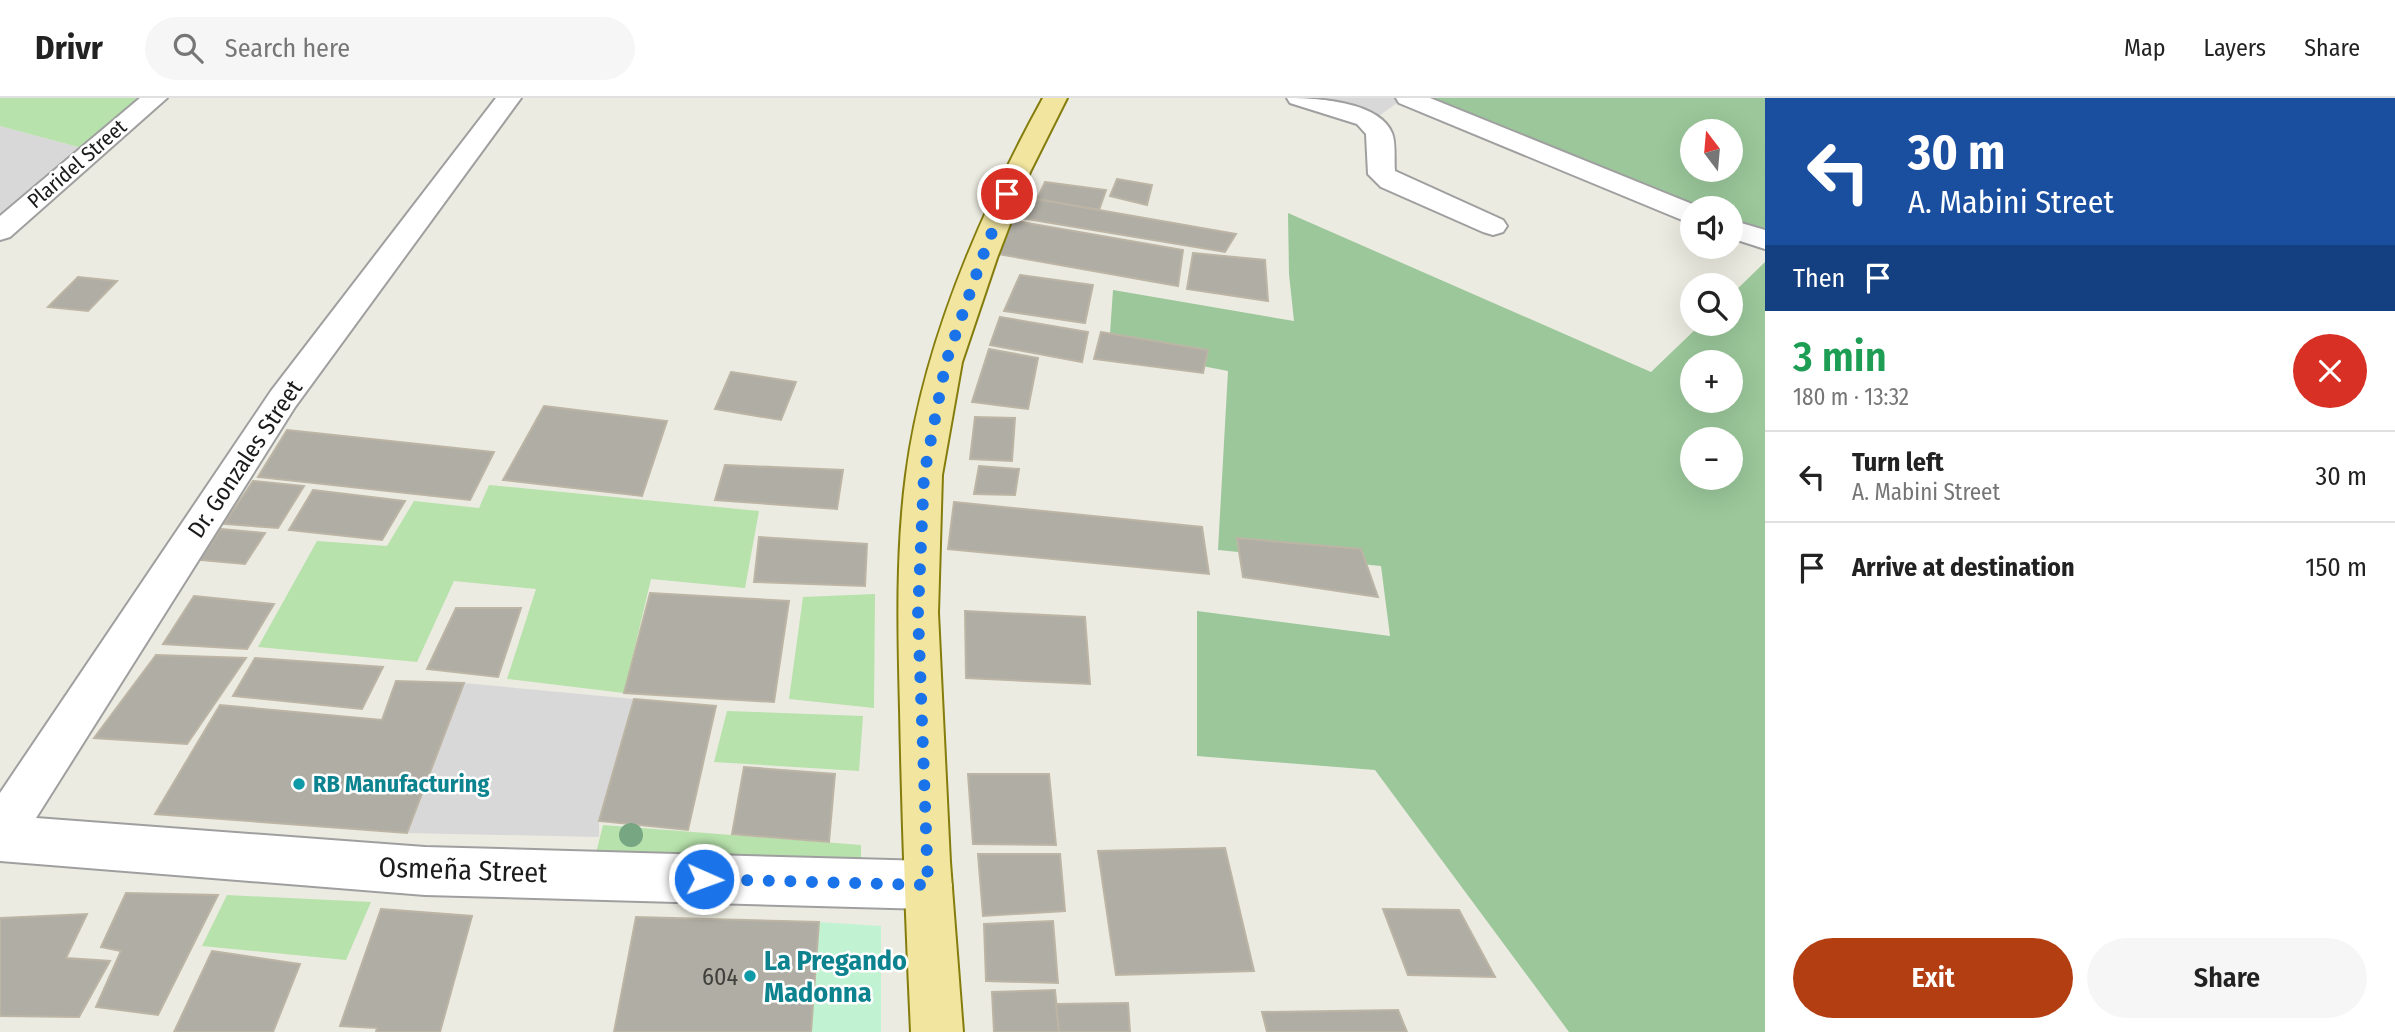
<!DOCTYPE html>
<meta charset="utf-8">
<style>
body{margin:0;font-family:"Fira Sans Condensed",sans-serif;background:#f6f6f6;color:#222;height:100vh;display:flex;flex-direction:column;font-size:26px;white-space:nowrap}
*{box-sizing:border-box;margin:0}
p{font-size:23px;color:#767676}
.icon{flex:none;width:38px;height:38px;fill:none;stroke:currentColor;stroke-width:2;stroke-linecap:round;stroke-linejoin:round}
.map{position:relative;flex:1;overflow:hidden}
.side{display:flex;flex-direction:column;background:#fff;width:630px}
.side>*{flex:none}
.hud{background:#1a4fa0;color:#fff;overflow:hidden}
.needle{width:46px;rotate:344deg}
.buttons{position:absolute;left:1680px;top:21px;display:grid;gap:14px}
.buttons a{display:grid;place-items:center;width:63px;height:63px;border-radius:50%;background:#fff;box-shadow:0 7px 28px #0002;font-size:35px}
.pin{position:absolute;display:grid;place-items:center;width:60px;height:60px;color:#fff;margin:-30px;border:4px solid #fff;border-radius:50%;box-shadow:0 2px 7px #0007}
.me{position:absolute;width:77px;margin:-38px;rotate:92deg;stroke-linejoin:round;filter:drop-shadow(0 0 5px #0008)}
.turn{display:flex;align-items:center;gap:24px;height:147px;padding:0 28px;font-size:32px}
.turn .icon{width:91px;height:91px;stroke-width:2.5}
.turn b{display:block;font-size:49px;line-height:60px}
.then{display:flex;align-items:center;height:66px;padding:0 28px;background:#0003;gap:14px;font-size:26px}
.round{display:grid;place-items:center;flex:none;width:74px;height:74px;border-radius:37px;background:#f6f6f6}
.overview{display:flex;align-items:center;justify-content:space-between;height:119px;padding:0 28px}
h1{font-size:42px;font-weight:600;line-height:52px;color:#1e9e55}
.button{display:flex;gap:14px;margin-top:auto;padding:14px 28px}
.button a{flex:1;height:80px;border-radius:42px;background:#b33e12;color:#fff;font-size:28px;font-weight:600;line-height:80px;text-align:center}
.button a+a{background:#f6f6f6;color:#222}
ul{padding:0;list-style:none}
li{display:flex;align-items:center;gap:21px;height:91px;padding:0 28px;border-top:2px solid #e0e0e0}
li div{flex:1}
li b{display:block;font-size:26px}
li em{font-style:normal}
header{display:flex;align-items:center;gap:42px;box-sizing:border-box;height:98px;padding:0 35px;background:#fff;border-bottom:2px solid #e0e0e0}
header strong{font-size:33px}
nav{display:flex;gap:38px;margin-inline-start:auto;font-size:24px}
.search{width:490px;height:63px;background:#f6f6f6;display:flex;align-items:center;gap:18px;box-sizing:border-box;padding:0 24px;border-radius:38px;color:#767676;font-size:26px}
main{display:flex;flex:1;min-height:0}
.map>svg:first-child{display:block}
.residential{fill:#d9d8d8}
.grass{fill:#b7e2ab}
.forest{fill:#9bc79a;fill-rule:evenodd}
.park{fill:#c1f3d2}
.building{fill:#b0ada4;stroke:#bcb5a5;stroke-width:2}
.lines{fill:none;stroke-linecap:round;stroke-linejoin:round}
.minor-casing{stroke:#9f9f9f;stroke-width:4}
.major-casing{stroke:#847d0d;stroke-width:4}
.minor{fill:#fff;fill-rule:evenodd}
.major{fill:#f2e5a0;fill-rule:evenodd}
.tree{fill:#76a682}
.route{stroke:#1a73e8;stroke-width:12;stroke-dasharray:0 21.6}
.culture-dot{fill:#0f9aa8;stroke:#fff;stroke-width:2.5}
.labels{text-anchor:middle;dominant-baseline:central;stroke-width:5;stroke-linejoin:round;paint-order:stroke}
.far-street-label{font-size:21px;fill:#1b1b1b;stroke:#fff}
.street-label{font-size:24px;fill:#1b1b1b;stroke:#fff}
.culture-label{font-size:24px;font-weight:bold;fill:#0d838f;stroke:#fff;text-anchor:start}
.near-number-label{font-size:24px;fill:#40403d}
.near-street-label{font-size:28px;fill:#1b1b1b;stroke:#fff}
.near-culture-label{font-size:28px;font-weight:bold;fill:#0d838f;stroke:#fff;text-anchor:start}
</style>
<header>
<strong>Drivr</strong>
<div class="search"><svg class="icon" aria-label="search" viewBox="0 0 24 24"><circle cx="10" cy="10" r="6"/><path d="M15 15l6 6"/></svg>Search here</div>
<nav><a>Map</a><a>Layers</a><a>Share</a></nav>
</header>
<main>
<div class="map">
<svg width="1765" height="934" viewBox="0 0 1765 934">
<rect width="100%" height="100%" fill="#ecebe1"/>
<g class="residential">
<polygon points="1295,0 1404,0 1372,23"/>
<polygon points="0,28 82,50 0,122"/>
<polygon points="464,585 634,601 599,723 599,739 407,735"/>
</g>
<g class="grass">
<polygon points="0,0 140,0 82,50 0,28"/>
<polygon points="489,387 759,413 745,490 651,481 624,595 507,581 536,491 454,483 417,564 258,549 317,443 387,448 414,403 479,410"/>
<polygon points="875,496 874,610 789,601 803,499"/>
<polygon points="727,613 863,618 859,673 714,664"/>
<polygon points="603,727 861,747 861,779 596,755"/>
<polygon points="227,797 371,804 346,862 202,848"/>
</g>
<g class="forest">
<path d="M 1404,0 L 1765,0 L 1765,150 L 1731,137 L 1731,110 L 1692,110 L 1692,121 L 1400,4 ZM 1692,33 L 1731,33 L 1731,72 L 1692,72 Z"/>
<path d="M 1288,115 L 1651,274 L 1701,226 L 1731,226 L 1731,197 L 1765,164 L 1765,934 L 1569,934 L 1375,672 L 1197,658 L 1197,513 L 1390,538 L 1381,468 L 1218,452 L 1228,273 L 1109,250 L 1113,192 L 1294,223 L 1289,176 ZM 1692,264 L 1731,264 L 1731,303 L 1692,303 ZM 1692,341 L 1731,341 L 1731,380 L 1692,380 Z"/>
</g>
<polygon class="park" points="819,824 881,828 881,934 811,934"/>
<g class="building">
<polygon points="1117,81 1152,87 1147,107 1110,98"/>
<polygon points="1045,84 1106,92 1099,112 1037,101"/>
<polygon points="1024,99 1099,112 1236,136 1225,154 1015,119"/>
<polygon points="1010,122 1183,152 1178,188 998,156"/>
<polygon points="1193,155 1265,162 1268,203 1187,191"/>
<polygon points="1020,177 1093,187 1085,225 1004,213"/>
<polygon points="78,179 117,183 88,213 48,209"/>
<polygon points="1000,219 1088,234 1082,264 990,247"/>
<polygon points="1101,234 1208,252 1203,275 1094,261"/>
<polygon points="989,251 1038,260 1028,311 972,304"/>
<polygon points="731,274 796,284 781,322 715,311"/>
<polygon points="544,308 667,323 642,398 503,382"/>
<polygon points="975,319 1015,320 1012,363 970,361"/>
<polygon points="287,332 494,354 470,402 258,379"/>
<polygon points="725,367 843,372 837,411 715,402"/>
<polygon points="979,368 1019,371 1015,397 974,396"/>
<polygon points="253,383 304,388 278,430 224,426"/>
<polygon points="313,392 405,403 382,442 289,432"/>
<polygon points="954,404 1202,429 1209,476 948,451"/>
<polygon points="221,431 265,435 245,466 200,462"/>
<polygon points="759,439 867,446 865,488 754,484"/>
<polygon points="1237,440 1361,451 1378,499 1243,479"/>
<polygon points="650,495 789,503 774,604 624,595"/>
<polygon points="194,498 274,506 247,551 163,546"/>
<polygon points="456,510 521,510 498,579 427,571"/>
<polygon points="965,513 1085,519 1090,586 966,580"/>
<polygon points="156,557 246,560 187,646 94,640"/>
<polygon points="255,560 383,569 362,611 233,598"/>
<polygon points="396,583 464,585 407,735 155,716 220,607 382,622"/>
<polygon points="634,601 716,608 688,732 599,723"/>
<polygon points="744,669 835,676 829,744 732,736"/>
<polygon points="968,676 1049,676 1056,747 973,746"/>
<polygon points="1225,750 1254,873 1116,877 1098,753"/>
<polygon points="978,756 1060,756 1065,813 983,818"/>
<polygon points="126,795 218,797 158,917 96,909 121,853 101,849"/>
<polygon points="381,811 472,818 440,934 376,934 377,930 340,928"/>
<polygon points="1383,811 1459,812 1495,879 1408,877"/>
<polygon points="87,816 66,860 110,863 79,919 0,918 0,820"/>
<polygon points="636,819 819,824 811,934 614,934"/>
<polygon points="1053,823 1058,885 986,883 984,826"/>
<polygon points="212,853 300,866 273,934 174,934"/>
<polygon points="1055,892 1059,934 994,934 992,894"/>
<polygon points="1128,905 1130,934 1059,934 1056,906"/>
<polygon points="1398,912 1407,934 1267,934 1262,914"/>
</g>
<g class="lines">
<defs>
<g id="minor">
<polygon points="140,0 167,0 10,139 0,142 0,118"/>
<polygon points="496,0 521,0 295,309 36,720 425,749 928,763 945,770 952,787 945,804 928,811 425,797 0,763 0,695 271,293"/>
<path d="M 1287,0 C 1315,0 1379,3 1392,35 C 1396,45 1394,62 1395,73 L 1503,122 L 1507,128 L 1503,134 L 1493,137 L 1483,134 L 1381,89 L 1368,76 L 1366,36 L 1357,26 L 1290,5 Z"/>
<polygon points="1396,0 1430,0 1702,110 1692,110 1692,124 1682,122 1399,5"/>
<polygon points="1731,122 1765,132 1765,151 1731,140"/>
</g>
<path id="major" d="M 1043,0 L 1067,0 L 1030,74 L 997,160 L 962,264 L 942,377 L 938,515 L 950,764 L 963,934 L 911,934 C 906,826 902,719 900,611 C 898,533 896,454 906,377 C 923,246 980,115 1043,0 Z"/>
</defs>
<use href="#minor" class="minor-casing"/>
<use href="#major" class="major-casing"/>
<use href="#minor" class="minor"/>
<use href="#major" class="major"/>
</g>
<circle class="tree" cx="631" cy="737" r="12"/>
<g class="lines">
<polyline class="route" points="704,781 928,787 918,515 924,377 946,264 982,160 1007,96"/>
</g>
<g class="culture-dot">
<circle cx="299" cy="686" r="7"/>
<circle cx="750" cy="878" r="7"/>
</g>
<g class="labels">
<g class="far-street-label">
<text transform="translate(77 66) rotate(-41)">Plaridel Street</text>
</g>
<g class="street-label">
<text transform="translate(245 361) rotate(-56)">Dr. Gonzales Street</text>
</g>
<g class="culture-label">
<text x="313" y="686">RB Manufacturing</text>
</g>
<g class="near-number-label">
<text x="720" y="879">604</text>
</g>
<g class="near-street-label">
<text transform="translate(463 772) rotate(2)">Osmeña Street</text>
</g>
<g class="near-culture-label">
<text x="764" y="862">La Pregando<tspan x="764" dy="32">Madonna</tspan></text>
</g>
</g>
</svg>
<div class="buttons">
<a><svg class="needle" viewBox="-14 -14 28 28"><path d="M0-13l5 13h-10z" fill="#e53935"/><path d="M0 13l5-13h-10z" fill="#767676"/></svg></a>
<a><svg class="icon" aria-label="sound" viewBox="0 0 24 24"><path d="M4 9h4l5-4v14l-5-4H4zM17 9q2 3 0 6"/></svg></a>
<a><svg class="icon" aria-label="search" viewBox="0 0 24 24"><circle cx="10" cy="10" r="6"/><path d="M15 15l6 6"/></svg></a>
<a>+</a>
<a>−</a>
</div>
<div class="pin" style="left:1007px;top:96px;background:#d93025"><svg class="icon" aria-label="arrive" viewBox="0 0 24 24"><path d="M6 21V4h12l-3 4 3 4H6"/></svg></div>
<svg class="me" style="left:704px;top:781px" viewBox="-20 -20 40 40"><circle r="17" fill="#1a73e8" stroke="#fff" stroke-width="3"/><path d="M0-11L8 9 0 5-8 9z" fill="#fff"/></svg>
</div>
<section class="side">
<div class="hud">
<div class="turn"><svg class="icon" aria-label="left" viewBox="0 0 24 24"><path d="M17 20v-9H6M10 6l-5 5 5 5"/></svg><div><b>30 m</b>A. Mabini Street</div></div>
<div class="then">Then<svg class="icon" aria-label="arrive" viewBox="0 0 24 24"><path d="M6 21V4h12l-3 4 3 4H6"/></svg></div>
</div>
<div class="overview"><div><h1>3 min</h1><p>180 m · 13:32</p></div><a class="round" style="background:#d93025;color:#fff"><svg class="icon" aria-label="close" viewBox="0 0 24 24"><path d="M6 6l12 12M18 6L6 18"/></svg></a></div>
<ul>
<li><svg class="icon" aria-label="left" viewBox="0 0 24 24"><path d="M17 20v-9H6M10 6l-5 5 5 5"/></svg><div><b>Turn left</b><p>A. Mabini Street</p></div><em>30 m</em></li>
<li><svg class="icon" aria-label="arrive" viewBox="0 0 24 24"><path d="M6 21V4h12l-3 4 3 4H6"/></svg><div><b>Arrive at destination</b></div><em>150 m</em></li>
</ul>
<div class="button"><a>Exit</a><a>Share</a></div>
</section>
</main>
